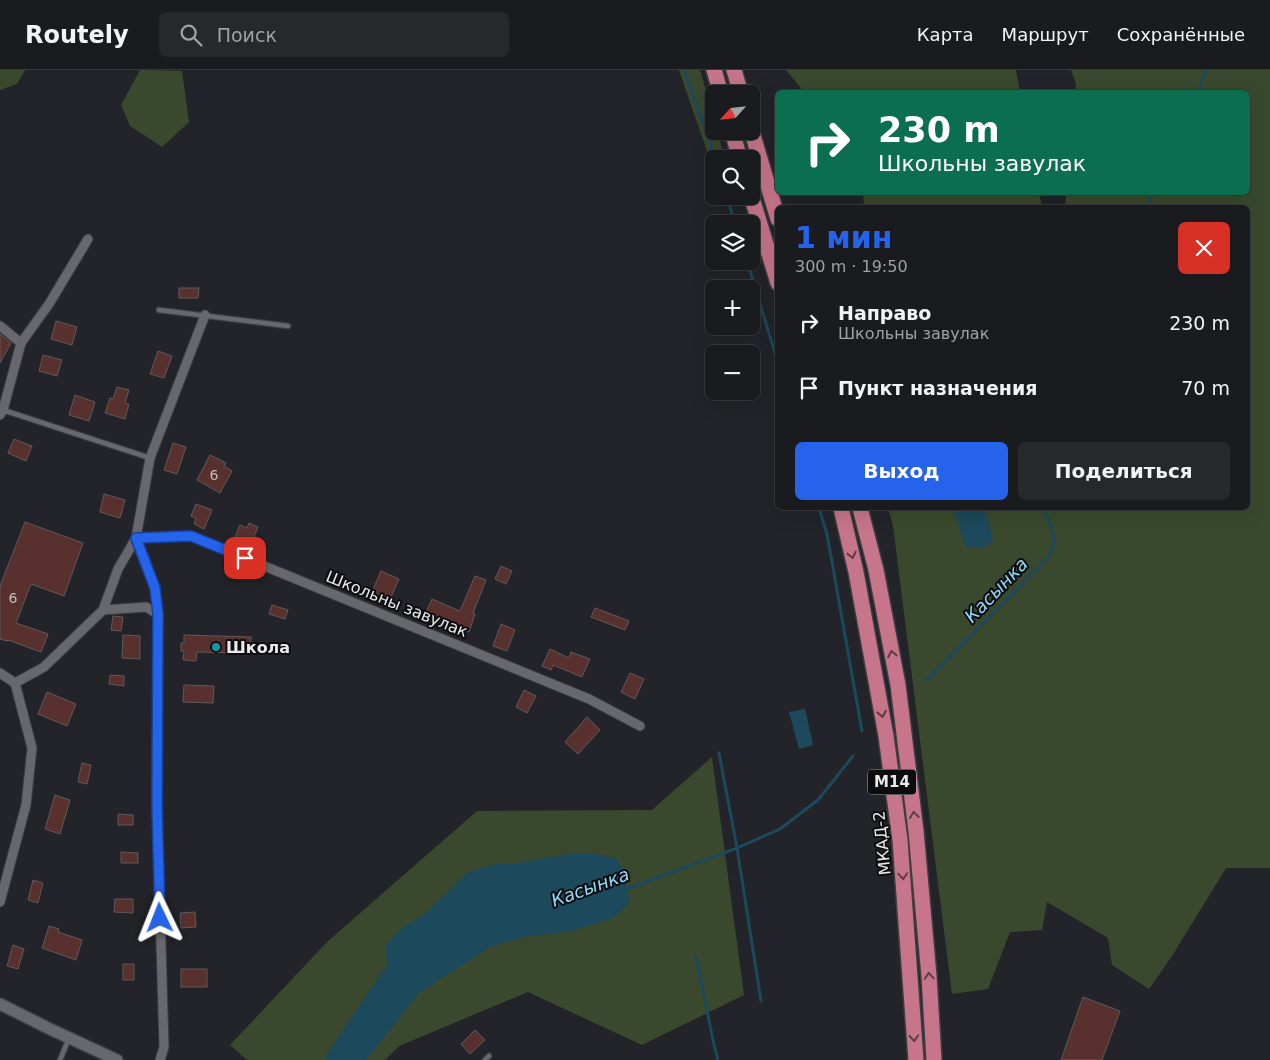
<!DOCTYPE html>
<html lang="ru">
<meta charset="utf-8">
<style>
body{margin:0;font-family:"DejaVu Sans",sans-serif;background:#27282c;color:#f1f3f6;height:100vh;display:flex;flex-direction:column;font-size:19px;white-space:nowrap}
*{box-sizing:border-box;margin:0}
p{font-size:16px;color:#9fa1a4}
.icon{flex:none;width:28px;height:28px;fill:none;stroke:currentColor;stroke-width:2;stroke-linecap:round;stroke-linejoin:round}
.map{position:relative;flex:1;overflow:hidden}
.panel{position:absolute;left:775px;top:135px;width:475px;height:305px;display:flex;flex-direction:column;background:#1a1b1f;border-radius:8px;box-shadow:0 5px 20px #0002,0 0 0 1px #38393d}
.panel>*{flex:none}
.guide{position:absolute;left:775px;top:20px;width:475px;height:105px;border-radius:8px;box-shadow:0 5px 20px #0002,0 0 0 1px #38393d;background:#0b6e4f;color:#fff;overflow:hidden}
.needle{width:32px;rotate:243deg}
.controls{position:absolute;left:705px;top:15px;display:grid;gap:10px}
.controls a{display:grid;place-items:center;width:55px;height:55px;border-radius:8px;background:#1a1b1f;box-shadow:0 5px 20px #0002,0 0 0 1px #38393d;font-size:25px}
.pin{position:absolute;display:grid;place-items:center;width:42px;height:42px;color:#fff;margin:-21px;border-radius:10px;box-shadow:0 2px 8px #0006}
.me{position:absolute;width:55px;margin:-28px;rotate:358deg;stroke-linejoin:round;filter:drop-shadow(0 0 4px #0008)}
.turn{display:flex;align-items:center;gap:18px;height:105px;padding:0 20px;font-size:22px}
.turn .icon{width:65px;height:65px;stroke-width:2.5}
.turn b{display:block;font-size:35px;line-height:42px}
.round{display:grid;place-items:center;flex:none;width:52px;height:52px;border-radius:8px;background:#27282c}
.headline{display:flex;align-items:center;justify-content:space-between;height:85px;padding:0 20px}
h1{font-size:30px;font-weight:700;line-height:38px;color:#2563eb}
.button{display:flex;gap:10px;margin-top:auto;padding:10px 20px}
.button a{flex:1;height:58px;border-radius:8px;background:#2563eb;color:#fff;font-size:20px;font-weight:700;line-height:58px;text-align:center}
.button a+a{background:#27282c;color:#f1f3f6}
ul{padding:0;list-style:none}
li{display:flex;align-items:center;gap:15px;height:65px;padding:0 20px}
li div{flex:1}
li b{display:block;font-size:19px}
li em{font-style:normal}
header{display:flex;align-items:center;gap:30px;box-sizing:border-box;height:70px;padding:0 25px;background:#1a1b1f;border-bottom:1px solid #38393d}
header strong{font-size:24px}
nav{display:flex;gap:28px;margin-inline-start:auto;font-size:18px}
.search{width:350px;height:45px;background:#27282c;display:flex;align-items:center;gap:12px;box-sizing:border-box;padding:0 18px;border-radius:8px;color:#9fa1a4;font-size:19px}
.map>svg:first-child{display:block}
.green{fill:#3a492d}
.water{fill:#1c495b}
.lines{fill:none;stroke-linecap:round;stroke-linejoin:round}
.stream{stroke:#1c495b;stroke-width:3}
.building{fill:#58312f;stroke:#605959}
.service-casing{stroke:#3e3e42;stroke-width:7}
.minor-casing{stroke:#3e3e42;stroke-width:11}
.tertiary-casing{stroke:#3e3e42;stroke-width:14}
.trunk-casing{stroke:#3e3e42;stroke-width:18}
.service{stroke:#67686d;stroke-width:4.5}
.minor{stroke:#67686d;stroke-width:9}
.tertiary{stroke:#67686d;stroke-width:11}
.trunk{stroke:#c6758a;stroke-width:15}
.oneway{stroke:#603c47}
.route-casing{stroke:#184099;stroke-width:12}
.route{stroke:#2563eb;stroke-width:9}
.culture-dot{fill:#0f9aa8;stroke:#0d0d10;stroke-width:2}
.labels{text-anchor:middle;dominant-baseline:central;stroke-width:4;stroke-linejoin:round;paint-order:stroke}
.number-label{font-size:14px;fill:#c6bcbe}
.shield{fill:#0d0d10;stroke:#a8a8ab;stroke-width:1}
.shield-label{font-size:15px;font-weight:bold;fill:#eaeaee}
.street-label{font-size:16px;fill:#eaeaee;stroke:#0d0d10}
.poi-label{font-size:16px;font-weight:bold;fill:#eaeaee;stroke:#0d0d10;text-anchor:start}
.water-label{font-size:18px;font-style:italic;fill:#90dbfd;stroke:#0d0d10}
</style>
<header>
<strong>Routely</strong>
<div class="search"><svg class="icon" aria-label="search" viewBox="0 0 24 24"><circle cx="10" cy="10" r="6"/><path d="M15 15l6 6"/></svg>Поиск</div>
<nav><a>Карта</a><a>Маршрут</a><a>Сохранённые</a></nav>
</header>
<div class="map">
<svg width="1270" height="990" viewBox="0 0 1270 990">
<rect width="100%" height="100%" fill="#232429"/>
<g class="green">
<polygon points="0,0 25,0 17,14 0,20"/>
<polygon points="140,0 182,1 189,52 162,77 130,56 121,35"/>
<polygon points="679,0 700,0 714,48 714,61 717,61 723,82 708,84"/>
<polygon points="786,0 1016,0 1020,22 804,22"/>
<polygon points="1071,0 1270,0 1270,798 1226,798 1172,886 1149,919 1112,895 1108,868 1047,832 1042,860 1010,862 988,919 952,924 893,456 888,438 1248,438 1248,138 1065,137 1066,123 1248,122 1248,22 1075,22 1076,14"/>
<polygon points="863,123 1039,123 1042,137 864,137"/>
<polygon points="712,687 744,925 642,975 528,922 399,976 385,990 247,990 230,975 327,872 477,741 652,740"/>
</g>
<g class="water">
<polygon points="953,438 985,438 993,470 986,477 966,478"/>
<polygon points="805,639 813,675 799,679 789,642"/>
<polygon points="568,784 595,784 616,788 623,800 630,831 614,848 571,861 524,867 490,877 419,923 366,990 325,990 327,984 387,895 386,875 402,858 427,842 468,802 497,794 514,794"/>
</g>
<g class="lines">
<g class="stream">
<polyline points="684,0 716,89"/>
<polyline points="1197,22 1207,0"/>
<polyline points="727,126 735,154"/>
<polyline points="1147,138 1153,122"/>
<polyline points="747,191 778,293"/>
<polyline points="819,438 827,464 862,661"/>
<path d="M 927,610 L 1048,487 C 1051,481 1055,475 1054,468 C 1054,458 1047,447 1043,438"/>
<polyline points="719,683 737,778 761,931"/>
<polyline points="624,820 737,778 780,759 818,730 853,686"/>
<polyline points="696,886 714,975 718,990"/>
</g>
</g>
<g class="building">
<polygon points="179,218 199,218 198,228 179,228"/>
<polygon points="56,251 77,257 72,275 51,269"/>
<polygon points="0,264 11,273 0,293"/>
<polygon points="158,281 172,286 164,308 150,304"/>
<polygon points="43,285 62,290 57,306 39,301"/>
<polygon points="117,317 129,320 125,333 129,334 125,349 105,343 110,328 113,329"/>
<polygon points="75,325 95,332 89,351 69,345"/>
<polygon points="14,369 32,376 26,391 8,383"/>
<polygon points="173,373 186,377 177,404 164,400"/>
<polygon points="210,385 226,393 224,396 232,401 220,423 197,410"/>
<polygon points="104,424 125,430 120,448 100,442"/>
<polygon points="196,434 212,440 204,459 194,454 196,448 191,446"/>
<polygon points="25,452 83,473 64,526 31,514 16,553 48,564 41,582 8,570 7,571 0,569 0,516"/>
<polygon points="249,453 258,457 251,474 235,467 240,455 247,458"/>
<polygon points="501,496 512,501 506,514 495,509"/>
<polygon points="381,501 399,509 389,532 371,524"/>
<polygon points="475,506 486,510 473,543 475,544 469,562 425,544 432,529 460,541"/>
<polygon points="272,535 288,540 285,549 269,544"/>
<polygon points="595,538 629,551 625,560 591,547"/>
<polygon points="113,546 123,547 121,561 111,560"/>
<polygon points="501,554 515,560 507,581 493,576"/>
<polygon points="123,565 140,566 140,589 122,588"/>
<polygon points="184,565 251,567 250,583 197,582 196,591 183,590 184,581 181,581 181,573 184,573"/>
<polygon points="550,579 569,588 571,582 590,589 582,607 553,595 551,600 542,596"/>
<polygon points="630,603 644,609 635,629 621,622"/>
<polygon points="110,605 124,606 124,616 109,614"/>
<polygon points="184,615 214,616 213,633 183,632"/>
<polygon points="524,620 536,626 527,643 516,637"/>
<polygon points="47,622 76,634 67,656 38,644"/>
<polygon points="587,647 600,660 578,684 565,672"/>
<polygon points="82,693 91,695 87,714 78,712"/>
<polygon points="55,725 70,730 60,764 45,759"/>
<polygon points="118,744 133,745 133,755 118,755"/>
<polygon points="121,782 138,783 138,793 121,793"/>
<polygon points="33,810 43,813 38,833 28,830"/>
<polygon points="115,829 133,829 133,843 114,842"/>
<polygon points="195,842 196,857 181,858 180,843"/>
<polygon points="49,856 59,859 58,862 82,870 76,890 42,878"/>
<polygon points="13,875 24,879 18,899 7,896"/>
<rect x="123" y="894" width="11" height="16"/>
<rect x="181" y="899" width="26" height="18"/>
<polygon points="1083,927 1120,941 1102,990 1061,990"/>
<polygon points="475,960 485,970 470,984 461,974"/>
</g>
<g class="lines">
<defs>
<g id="service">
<polyline points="159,240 288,256"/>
<polyline points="3,340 150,388"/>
<polyline points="60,990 69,968"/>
<polyline points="485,990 489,986"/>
</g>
<g id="minor">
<polyline points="0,256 21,273"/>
<polyline points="0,345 3,340 21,273 49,234 88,169"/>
<polyline points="136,468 191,466 589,629 640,656"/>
<polyline points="103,540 146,537 158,544"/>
<polyline points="0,603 15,613 32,678 26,735 0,832"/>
<polyline points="15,613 44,597 103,540 118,499 136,468"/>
<polyline points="160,990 164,977 157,736 158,544 155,518 136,468 150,388 205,245"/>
</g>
<polyline id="tertiary" points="0,934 50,959 117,990"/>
<g id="trunk">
<polyline points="714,0 721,24"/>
<polyline points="734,0 741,24"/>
<polyline points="751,59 778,149"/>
<polyline points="732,61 740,89"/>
<polyline points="751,125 778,213"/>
<polyline points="841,438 856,502 886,666 900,770 916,990"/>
<polyline points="860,438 876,500 898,615 916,761 929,906 934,990"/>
</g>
</defs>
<use href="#service" class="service-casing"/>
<use href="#minor" class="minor-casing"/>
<use href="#tertiary" class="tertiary-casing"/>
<use href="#trunk" class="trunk-casing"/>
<use href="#service" class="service"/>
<use href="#minor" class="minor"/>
<use href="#tertiary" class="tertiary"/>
<use href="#trunk" class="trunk"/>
</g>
<defs><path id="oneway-chevron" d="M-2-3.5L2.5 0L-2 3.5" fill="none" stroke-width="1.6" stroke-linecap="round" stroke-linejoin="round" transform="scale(1.25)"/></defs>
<g class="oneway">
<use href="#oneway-chevron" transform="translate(852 485) rotate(77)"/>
<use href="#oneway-chevron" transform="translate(892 584) rotate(-101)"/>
<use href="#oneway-chevron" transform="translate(882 644) rotate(80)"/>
<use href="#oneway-chevron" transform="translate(914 745) rotate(-97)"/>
<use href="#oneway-chevron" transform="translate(903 806) rotate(86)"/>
<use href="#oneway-chevron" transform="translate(929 906) rotate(-94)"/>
<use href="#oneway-chevron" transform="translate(914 968) rotate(86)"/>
</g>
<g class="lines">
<defs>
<polyline id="route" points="160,848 157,736 158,544 155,518 136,468 191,466 245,488"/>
</defs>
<use href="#route" class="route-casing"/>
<use href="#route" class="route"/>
</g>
<circle class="culture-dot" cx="216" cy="577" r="5"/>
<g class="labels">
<g class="number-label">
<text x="214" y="405">6</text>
<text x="13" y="528">6</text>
</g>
<rect class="shield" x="868" y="699.5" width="48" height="25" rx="4"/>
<g class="shield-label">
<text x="892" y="712">М14</text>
</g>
<g class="street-label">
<text transform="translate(397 534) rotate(22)">Школьны завулак</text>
<text transform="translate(882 773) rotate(-96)">МКАД-2</text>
</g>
<g class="poi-label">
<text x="226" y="577">Школа</text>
</g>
<g class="water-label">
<text transform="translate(996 520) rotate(-46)">Касынка</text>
<text transform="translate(590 817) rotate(-20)">Касынка</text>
</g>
</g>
</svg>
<div class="controls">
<a><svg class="needle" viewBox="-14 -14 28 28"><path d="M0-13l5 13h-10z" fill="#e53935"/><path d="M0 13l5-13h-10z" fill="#9fa1a4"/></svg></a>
<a><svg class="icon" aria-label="search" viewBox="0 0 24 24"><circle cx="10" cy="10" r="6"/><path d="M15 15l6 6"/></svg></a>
<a><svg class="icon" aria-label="layers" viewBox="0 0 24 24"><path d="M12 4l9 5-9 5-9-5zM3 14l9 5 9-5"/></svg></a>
<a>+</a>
<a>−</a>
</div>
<div class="pin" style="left:245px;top:488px;background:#d93025"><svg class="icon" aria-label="arrive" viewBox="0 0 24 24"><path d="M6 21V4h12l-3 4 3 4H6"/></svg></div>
<svg class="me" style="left:160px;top:848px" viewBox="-20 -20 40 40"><path d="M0-17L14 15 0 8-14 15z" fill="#2563eb" stroke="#fff" stroke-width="4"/></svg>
<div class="guide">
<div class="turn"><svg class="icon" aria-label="right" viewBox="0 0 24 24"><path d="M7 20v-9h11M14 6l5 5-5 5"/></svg><div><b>230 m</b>Школьны завулак</div></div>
</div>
<section class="panel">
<div class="headline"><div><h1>1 мин</h1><p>300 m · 19:50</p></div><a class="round" style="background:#d93025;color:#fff"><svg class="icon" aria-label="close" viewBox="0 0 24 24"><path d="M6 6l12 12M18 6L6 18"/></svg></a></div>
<ul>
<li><svg class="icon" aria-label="right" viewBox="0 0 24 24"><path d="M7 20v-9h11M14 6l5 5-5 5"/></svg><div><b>Направо</b><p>Школьны завулак</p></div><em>230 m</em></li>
<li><svg class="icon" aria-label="arrive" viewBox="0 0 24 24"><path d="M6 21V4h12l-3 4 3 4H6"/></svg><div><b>Пункт назначения</b></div><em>70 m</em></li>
</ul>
<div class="button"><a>Выход</a><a>Поделиться</a></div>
</section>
</div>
